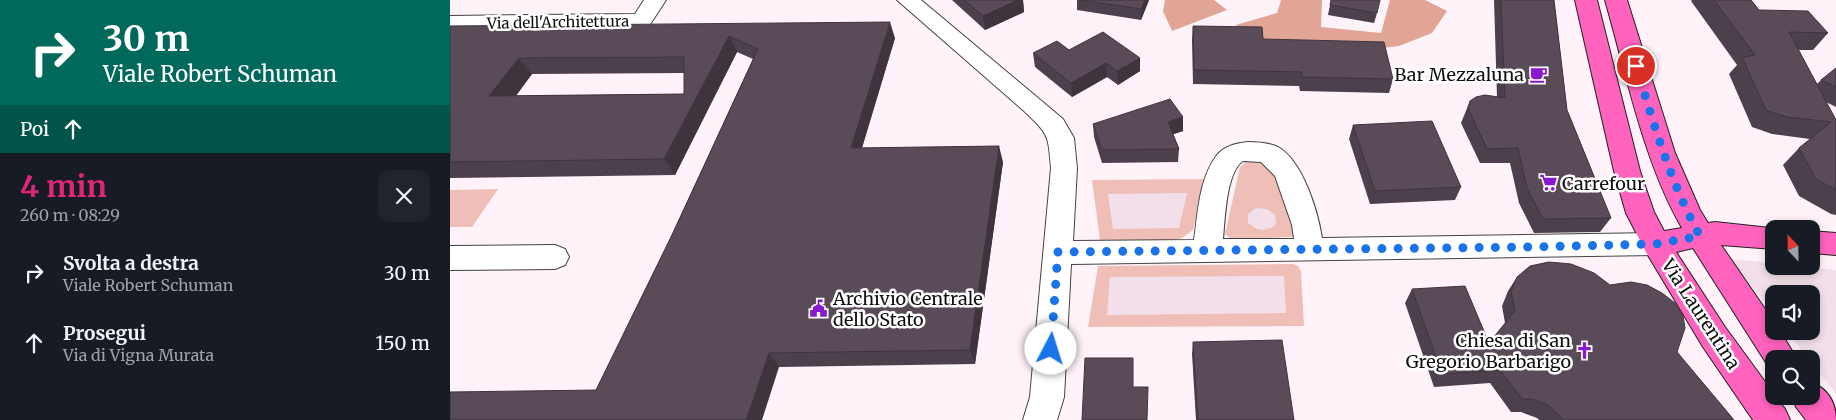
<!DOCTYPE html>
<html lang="it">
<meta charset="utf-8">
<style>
body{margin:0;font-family:Merriweather,serif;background:#20242c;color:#f1f3f6;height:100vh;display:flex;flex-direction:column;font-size:19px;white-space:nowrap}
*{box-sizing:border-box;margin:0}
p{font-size:16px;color:#9ea1a6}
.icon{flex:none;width:28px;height:28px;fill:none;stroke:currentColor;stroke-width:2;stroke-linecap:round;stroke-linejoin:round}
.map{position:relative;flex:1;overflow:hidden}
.side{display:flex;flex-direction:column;background:#171b24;width:450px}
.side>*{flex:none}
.guide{background:#00695c;color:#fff;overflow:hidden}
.needle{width:32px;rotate:338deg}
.fabs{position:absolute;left:1315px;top:220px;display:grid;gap:10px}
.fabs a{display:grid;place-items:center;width:55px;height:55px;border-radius:10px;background:#171b24;box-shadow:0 2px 8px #0003;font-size:25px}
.pin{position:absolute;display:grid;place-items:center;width:42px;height:42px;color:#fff;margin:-21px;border:2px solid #fff;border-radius:50%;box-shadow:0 1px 5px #0007}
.me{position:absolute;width:55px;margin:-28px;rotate:5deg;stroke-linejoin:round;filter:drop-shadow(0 0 4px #0008)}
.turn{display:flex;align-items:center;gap:18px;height:105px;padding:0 20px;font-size:22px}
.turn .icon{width:65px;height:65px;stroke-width:2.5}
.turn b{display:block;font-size:35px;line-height:42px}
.then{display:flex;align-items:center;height:48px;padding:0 20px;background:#0003;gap:10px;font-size:19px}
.round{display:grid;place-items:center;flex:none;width:52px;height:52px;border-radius:10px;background:#20242c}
.head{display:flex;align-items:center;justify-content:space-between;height:85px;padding:0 20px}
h1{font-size:30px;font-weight:700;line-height:38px;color:#db2777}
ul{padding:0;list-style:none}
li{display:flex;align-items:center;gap:15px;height:70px;padding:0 20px}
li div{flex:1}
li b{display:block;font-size:19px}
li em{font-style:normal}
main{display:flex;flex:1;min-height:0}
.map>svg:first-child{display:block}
.green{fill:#efbfb7}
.forest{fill:#e1a595}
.plaza{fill:#f2dfea}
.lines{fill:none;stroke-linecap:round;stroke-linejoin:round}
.minor-casing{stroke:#434343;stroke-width:2}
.major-casing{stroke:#212121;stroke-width:2}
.minor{fill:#fff;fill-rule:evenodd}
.major{fill:#ff63be;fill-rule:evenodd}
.wall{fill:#4d404d;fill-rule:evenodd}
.shaded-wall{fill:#3f343e}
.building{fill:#5a4b59;stroke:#3f343e;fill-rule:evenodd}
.route{stroke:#1a73e8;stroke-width:9;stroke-dasharray:0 16.2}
.labels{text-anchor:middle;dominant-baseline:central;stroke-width:5;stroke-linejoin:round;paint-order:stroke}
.far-street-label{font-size:15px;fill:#101010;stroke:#fff}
.poi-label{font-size:18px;fill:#101010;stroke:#fff;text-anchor:end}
.street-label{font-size:18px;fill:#101010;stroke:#fff}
</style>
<main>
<section class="side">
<div class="guide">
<div class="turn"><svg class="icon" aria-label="right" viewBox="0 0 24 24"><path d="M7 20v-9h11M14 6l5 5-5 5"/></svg><div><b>30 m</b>Viale Robert Schuman</div></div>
<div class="then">Poi<svg class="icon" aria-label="ahead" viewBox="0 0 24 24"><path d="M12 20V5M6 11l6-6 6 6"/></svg></div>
</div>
<div class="head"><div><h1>4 min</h1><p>260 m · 08:29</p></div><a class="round"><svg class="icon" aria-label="close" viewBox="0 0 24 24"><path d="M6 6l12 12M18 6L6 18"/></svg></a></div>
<ul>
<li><svg class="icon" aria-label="right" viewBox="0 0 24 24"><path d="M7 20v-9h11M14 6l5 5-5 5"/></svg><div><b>Svolta a destra</b><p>Viale Robert Schuman</p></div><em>30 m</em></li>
<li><svg class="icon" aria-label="ahead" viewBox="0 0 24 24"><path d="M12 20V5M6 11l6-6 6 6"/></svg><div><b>Prosegui</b><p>Via di Vigna Murata</p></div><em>150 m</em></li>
</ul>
</section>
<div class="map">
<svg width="1386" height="420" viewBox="0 0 1386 420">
<rect width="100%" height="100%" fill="#fff3f9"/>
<g class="green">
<polygon points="800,159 805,159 823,168 844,232 842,237 784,239 780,238 775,234 790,167"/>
<polygon points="755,179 743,230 732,238 724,240 650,240 642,180"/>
<polygon points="48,189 22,227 0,227 0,190"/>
<polygon points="843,264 848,266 851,271 854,326 638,327 648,266"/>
</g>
<g class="forest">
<polygon points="715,0 764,0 777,10 722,31 713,11"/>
<polygon points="831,0 872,0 871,27 931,33 940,0 975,0 997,11 982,33 949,46 900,52 866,66 794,37 786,25 827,13"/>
</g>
<g class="plaza">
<polygon points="737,193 729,228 663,229 658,194"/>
<polygon points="806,208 817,209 825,215 826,224 823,227 813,230 807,229 798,223 798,214"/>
<polygon points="1280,259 1324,263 1324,266 1350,266 1386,270 1386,394 1361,362 1361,359 1358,359 1337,331 1361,331 1361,294 1324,294 1324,314"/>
<polygon points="834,276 836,313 657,315 660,277"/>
</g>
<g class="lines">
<defs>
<g id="minor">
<polygon points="194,0 216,0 199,26 191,28 0,30 0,16 185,14"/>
<path d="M 447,0 L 471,0 L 613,119 L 624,138 L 627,168 L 623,241 L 744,240 C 748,213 749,178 767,155 C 774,146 787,143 798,142 C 807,142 820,143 828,147 C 853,161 868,212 872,238 L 1206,233 L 1216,236 L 1220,244 L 1216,252 L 1206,255 L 621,264 L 614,397 L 607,420 L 573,420 L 580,397 L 601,168 C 598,134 599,135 574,111 ZM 793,161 L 811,162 L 825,176 L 842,225 L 844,239 L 773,239 C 775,220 776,172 793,161 Z"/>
<polygon points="105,245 115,249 119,257 115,265 105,269 0,270 0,246"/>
</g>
<g id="major">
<path d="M 1125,0 L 1147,0 L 1190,171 L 1204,212 L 1214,231 L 1232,228 C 1194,163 1176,73 1155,0 L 1177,0 L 1225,153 L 1250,210 L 1258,223 L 1265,222 L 1330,229 L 1324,229 L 1324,249 L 1271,245 L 1324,322 L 1324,331 L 1330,331 L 1347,359 L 1324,359 L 1324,371 L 1320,369 L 1243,248 L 1226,252 L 1275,327 L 1324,394 L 1324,396 L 1335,409 L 1340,420 L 1303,420 L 1253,347 L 1196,252 L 1176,213 L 1164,171 Z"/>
<polygon points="1361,231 1386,233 1386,255 1361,253"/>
<path d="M 1361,382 C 1378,389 1386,403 1386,420 L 1356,420 L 1346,407 L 1342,396 L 1361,396 Z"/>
</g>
</defs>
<use href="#minor" class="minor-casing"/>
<use href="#major" class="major-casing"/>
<use href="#minor" class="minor"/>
<use href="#major" class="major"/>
</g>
<g class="wall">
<polygon points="502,0 573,0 574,12 535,30"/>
<polygon points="627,0 699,0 691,20 627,10"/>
<polygon points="881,0 927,13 924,23 878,15"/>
<polygon points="1044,0 1104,0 1117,110 1161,218 1150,232 1084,233 1069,203 1060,163 1030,163 1011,123 1020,101 1047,97"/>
<polygon points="1242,0 1301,0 1309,10 1378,33 1363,50 1348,50 1367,84 1371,80 1386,68 1386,107 1376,102 1386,120 1386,215 1381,214 1349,196 1333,165 1349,148 1360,139 1322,134 1302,127 1279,74 1287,65 1241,1"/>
<path d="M 0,26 L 445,38 L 412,148 L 553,162 L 525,364 L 329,367 L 146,390 L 221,237 L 303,59 L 287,52 L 225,175 L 0,178 ZM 234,73 L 234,94 L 66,96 L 82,74 Z"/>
<polygon points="743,26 813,39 943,79 939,93 850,91 849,86 743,84 742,40"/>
<polygon points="619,50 690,71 668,85 657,77 622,97 585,67 583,53"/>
<polygon points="733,117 733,131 723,134 729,149 728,162 652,163 644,137 643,124"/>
<polygon points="903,125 1011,187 1005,200 920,204 899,139"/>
<polygon points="1067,277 1227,352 1284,420 1089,420 1087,418 1071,412 1061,412 1040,383 984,387 955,303 962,289 1039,343 1055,323 1052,306 1058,291"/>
<polygon points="743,342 844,420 746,420 742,354"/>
</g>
<g class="shaded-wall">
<polygon points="568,0 573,0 574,12 535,30 533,16"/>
<polygon points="695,0 699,0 691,20 691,9"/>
<polygon points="440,22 445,38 407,164 401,148"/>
<polygon points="279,36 287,52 225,175 214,159"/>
<polygon points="69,58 82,74 53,112 39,96"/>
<polygon points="690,58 690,71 668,85 667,71"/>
<polygon points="656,63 657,77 622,97 621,83"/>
<polygon points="733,117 733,131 718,136 718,122"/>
<polygon points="549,146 553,162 525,364 520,350"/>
<polygon points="319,353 329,367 312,420 296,420"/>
</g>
<g class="building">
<polygon points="514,0 568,0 533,16"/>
<polygon points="630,0 695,0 691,9"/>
<polygon points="881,0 930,0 927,13 880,5"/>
<polygon points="1051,0 1104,0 1117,110 1161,218 1093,219 1077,188 1068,148 1037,149 1018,108 1020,101 1026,97 1035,95 1055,98"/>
<polygon points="1264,0 1301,0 1309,10 1358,11 1378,33 1339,32 1386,120 1386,190 1366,179 1349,148 1381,122 1337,117 1316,110 1292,57 1305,55"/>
<path d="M 440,22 L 401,148 L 549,146 L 520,350 L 319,353 L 296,420 L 0,420 L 0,392 L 146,390 L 221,237 L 308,49 L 279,36 L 214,159 L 0,162 L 0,26 ZM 234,57 L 234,94 L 39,96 L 69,58 Z"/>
<polygon points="743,26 812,27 813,39 934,42 943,79 852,77 852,72 744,70"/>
<polygon points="653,32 690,58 667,71 656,63 621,83 583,53 607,41 619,50"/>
<polygon points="1386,68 1386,87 1371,80"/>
<polygon points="720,99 733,117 718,122 729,149 652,150 643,124"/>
<polygon points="982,121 1011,187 925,191 903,125"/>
<polygon points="1099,262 1121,264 1144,273 1160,285 1181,282 1197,285 1212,293 1225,303 1233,316 1235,328 1227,352 1284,420 1114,420 1098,405 1082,399 1072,399 1050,370 992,374 962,289 1015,286 1039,343 1065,311 1061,292 1067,277 1080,266"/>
<polygon points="832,340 844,420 748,420 743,342"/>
<polygon points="635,358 683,358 683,387 698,387 697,420 632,420"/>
</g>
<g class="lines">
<path class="route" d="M 601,349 L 608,252 L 1081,247 L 1206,244 L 1250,236 C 1220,182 1204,124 1186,66"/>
</g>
<defs>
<symbol id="cafe-bare" viewBox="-9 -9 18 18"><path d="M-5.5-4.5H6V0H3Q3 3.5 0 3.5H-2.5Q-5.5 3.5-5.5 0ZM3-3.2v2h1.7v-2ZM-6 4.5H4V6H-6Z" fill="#8918d0" stroke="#fff" stroke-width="2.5" paint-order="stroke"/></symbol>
<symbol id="supermarket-bare" viewBox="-9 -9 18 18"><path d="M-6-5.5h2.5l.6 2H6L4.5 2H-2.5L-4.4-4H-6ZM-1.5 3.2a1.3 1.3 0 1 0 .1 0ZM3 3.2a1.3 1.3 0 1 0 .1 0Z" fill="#8918d0" stroke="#fff" stroke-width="2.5" paint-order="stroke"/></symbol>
<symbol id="civic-bare" viewBox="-9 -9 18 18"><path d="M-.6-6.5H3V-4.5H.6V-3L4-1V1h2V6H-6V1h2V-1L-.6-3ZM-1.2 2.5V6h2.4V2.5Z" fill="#8918d0" stroke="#fff" stroke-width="2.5" paint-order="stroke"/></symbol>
<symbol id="church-bare" viewBox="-9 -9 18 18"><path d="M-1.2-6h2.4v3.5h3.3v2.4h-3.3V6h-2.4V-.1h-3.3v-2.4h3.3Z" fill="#8918d0" stroke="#fff" stroke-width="2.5" paint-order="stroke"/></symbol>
</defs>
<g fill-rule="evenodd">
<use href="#cafe-bare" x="1076" y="62" width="25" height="25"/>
<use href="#supermarket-bare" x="1086" y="170" width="25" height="25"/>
<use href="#civic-bare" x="356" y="296" width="25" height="25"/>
<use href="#church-bare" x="1122" y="338" width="25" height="25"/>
</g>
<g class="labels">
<g class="far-street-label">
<text transform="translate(108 22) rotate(-1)">Via dell'Architettura</text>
</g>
<g class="poi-label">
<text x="1074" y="74">Bar Mezzaluna</text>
<text x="1112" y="183" text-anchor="start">Carrefour</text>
<text x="383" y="298" text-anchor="start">Archivio Centrale<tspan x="383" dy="21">dello Stato</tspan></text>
<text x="1121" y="340">Chiesa di San<tspan x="1121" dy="21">Gregorio Barbarigo</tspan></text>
</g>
<g class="street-label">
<text transform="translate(1251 314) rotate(57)">Via Laurentina</text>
</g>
</g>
</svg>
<div class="fabs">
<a><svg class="needle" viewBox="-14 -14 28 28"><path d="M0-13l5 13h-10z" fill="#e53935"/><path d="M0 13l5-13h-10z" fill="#9ea1a6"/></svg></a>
<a><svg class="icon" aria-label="sound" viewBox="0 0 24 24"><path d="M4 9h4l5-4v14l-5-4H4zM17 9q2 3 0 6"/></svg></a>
<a><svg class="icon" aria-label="search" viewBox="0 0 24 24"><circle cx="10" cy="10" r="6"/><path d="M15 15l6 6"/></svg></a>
</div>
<div class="pin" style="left:1186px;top:66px;background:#d93025"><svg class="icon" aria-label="arrive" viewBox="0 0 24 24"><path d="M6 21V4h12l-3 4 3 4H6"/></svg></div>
<svg class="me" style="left:601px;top:349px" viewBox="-20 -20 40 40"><circle r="19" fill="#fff"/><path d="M0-13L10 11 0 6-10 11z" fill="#1a73e8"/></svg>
</div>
</main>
